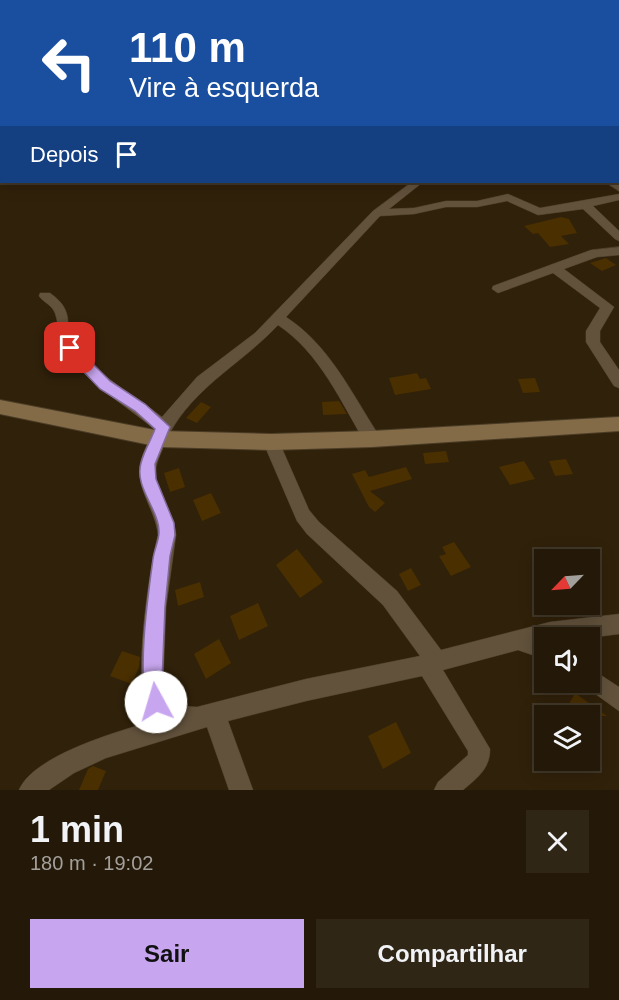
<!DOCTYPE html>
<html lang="pt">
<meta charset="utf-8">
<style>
body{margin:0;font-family:Helvetica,sans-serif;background:#302616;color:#f1f3f6;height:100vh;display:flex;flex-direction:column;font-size:22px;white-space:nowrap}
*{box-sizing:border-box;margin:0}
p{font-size:20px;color:#a3a09c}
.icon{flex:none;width:33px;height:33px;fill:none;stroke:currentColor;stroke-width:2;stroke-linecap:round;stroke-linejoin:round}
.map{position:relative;height:790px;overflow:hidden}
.side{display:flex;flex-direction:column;background:#241908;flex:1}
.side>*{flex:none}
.banner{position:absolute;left:0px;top:0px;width:620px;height:183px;box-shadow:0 3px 15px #0003,0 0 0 2px #413829;background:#1a4fa0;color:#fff;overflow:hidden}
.needle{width:39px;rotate:245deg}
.tools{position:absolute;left:534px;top:549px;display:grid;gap:12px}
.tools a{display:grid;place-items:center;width:66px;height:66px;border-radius:0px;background:#241908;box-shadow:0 3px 15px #0003,0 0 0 2px #413829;font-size:30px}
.pin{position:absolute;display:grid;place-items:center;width:51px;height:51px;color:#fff;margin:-26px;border-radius:12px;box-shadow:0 3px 9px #0006}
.me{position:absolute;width:66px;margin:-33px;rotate:354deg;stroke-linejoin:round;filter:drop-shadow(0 0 4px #0008)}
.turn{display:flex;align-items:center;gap:21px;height:126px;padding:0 30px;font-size:27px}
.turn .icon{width:78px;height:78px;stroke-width:2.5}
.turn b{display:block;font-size:42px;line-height:51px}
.then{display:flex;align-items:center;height:57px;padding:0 30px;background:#0003;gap:12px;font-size:22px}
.round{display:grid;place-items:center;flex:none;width:63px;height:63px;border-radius:0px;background:#302616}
.summary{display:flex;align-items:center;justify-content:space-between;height:102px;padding:0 30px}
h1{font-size:36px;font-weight:800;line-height:45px}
.action{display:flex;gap:12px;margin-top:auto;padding:12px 30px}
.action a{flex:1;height:69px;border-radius:0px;background:#c8a6ef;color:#111;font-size:24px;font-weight:800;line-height:69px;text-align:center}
.action a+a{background:#302616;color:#f1f3f6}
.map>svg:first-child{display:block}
.building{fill:#4a2f00}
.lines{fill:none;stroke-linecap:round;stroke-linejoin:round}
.street-casing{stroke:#4b3d27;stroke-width:1}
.secondary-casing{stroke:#4b3d27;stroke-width:2}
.path{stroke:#7b6e5b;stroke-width:1.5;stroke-dasharray:1.5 2;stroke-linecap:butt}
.street{fill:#62523c;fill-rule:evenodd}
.secondary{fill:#846b48;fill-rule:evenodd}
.route{fill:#c8a6ef;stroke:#826c9b;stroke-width:1.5}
</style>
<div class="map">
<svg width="619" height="790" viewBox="0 0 619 790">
<rect width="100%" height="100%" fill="#30210a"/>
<g class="building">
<polygon points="561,217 569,219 577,233 561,236 569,244 550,247 538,233 533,234 524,226"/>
<polygon points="606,258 616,265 602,271 590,263"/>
<polygon points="417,373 420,379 426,378 431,389 395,395 389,378"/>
<polygon points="535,378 540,392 523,393 518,379"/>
<polygon points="339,401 347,414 323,415 322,402"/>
<polygon points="201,402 211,407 197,423 186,418"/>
<polygon points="446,451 449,462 425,464 423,453"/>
<polygon points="566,459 573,474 555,476 549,461"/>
<polygon points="524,461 535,479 510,485 499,467"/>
<polygon points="406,467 412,479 370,491 385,503 375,512 369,507 352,474 365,470 369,477"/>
<polygon points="179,468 185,487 170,492 164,473"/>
<polygon points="211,493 221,513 202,521 193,500"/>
<polygon points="454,542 471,567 451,576 439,556 446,554 442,547"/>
<polygon points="297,549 323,582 300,598 276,565"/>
<polygon points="411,568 421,585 408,591 399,574"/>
<polygon points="200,582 204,597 178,606 175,590"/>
<polygon points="258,603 268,626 239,640 230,616"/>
<polygon points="219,639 231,663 206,679 194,654"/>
<polygon points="122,651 140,657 139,667 132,684 110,676"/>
<polygon points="575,693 607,716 577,716 567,708"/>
<polygon points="396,722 411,753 383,769 368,736"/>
<polygon points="93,766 106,771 98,790 79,790 88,769"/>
</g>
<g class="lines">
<defs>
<g id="street">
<polygon points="32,0 42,0 29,2"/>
<polygon points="588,0 600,2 589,2"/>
<rect x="618" y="4" width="1" height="4"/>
<rect x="0" y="6" width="2" height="4"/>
<rect x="0" y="71" width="2" height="4"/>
<path d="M 412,182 L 423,182 L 389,209 L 414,208 L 446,201 L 477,201 L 508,194 L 540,208 L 619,194 L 619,200 L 593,206 L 619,231 L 619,241 L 615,239 L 583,209 L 538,215 L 507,201 L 477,207 L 446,207 L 414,214 L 380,216 L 286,317 C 329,345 351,392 378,434 L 380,439 L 378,444 L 372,445 L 366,444 C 341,402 320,353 278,325 C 239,367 185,391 163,448 C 159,458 154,467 156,479 C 160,498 174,514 176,535 L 166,607 L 163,683 L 165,696 L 180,706 L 197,707 L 306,679 L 420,656 L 383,605 L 307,534 L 297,521 L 263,442 L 265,437 L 271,435 L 277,437 L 309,510 L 319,522 L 397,591 L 441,650 L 550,622 L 619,614 L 619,634 L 588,638 L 544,638 L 544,659 L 518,650 L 443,670 L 490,749 C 490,769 477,778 463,790 L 434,790 L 438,782 L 468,755 L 468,751 L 422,676 L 306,701 L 228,721 L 253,790 L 229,790 L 207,727 L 106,758 L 74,773 L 49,790 L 19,790 C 34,754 125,729 161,719 C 154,714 148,710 145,702 C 135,668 149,571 158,535 C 156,511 136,489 140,465 C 142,453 150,440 154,429 C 124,404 89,384 66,353 C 56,339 60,327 55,313 C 52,305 43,302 39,296 L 40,293 L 50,293 C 78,313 61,325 75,345 C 97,376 133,394 162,417 L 197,377 L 255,333 L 373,211 Z"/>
<polygon points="605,182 619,183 619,191"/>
<polygon points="619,247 619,255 597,257 564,269 614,307 600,331 600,342 619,370 619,388 614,386 586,342 586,331 600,308 553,273 498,293 492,289 493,286 591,250"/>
<polygon points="590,668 619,687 619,711 583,685 581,682 590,682"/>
</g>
<polygon id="secondary" points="0,400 160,431 271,434 372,431 619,417 619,431 372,447 271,450 160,447 0,414"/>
</defs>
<use href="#street" class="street-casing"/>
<use href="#secondary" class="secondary-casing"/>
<g class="path">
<polyline points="510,0 514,2"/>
<polyline points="154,2 187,0"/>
</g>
<use href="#street" class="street"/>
<use href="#secondary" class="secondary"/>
</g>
<path class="route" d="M 70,344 L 74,345 L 110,381 L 145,404 L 170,427 L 155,464 L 156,479 L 174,523 L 175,535 L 170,556 L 165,607 L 162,683 L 166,702 L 163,709 L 156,712 L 149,709 C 136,677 148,595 153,559 C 154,550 159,541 159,532 C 159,509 134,487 141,463 C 144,451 151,440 155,429 L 135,411 L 100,389 L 65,352 L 63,348 L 65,345 Z"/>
</svg>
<div class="tools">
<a><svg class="needle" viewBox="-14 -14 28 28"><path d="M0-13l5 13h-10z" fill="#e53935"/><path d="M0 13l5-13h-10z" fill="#a3a09c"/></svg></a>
<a><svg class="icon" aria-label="sound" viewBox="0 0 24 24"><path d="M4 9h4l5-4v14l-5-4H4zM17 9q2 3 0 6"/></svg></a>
<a><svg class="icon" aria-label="layers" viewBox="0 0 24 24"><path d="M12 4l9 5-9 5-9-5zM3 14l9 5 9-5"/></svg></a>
</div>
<div class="pin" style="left:70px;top:348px;background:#d93025"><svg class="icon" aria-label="arrive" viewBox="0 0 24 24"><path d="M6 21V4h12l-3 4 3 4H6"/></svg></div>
<svg class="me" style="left:156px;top:702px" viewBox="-20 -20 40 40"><circle r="19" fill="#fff"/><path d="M0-13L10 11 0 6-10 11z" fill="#c8a6ef"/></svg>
<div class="banner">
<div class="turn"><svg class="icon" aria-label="left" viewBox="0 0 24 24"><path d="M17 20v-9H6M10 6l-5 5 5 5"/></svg><div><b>110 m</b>Vire à esquerda</div></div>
<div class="then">Depois<svg class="icon" aria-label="arrive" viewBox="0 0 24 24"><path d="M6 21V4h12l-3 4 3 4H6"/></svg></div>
</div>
</div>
<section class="side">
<div class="summary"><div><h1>1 min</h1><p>180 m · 19:02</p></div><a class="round"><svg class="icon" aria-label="close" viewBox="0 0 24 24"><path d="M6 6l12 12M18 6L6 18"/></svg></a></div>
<div class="action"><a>Sair</a><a>Compartilhar</a></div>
</section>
